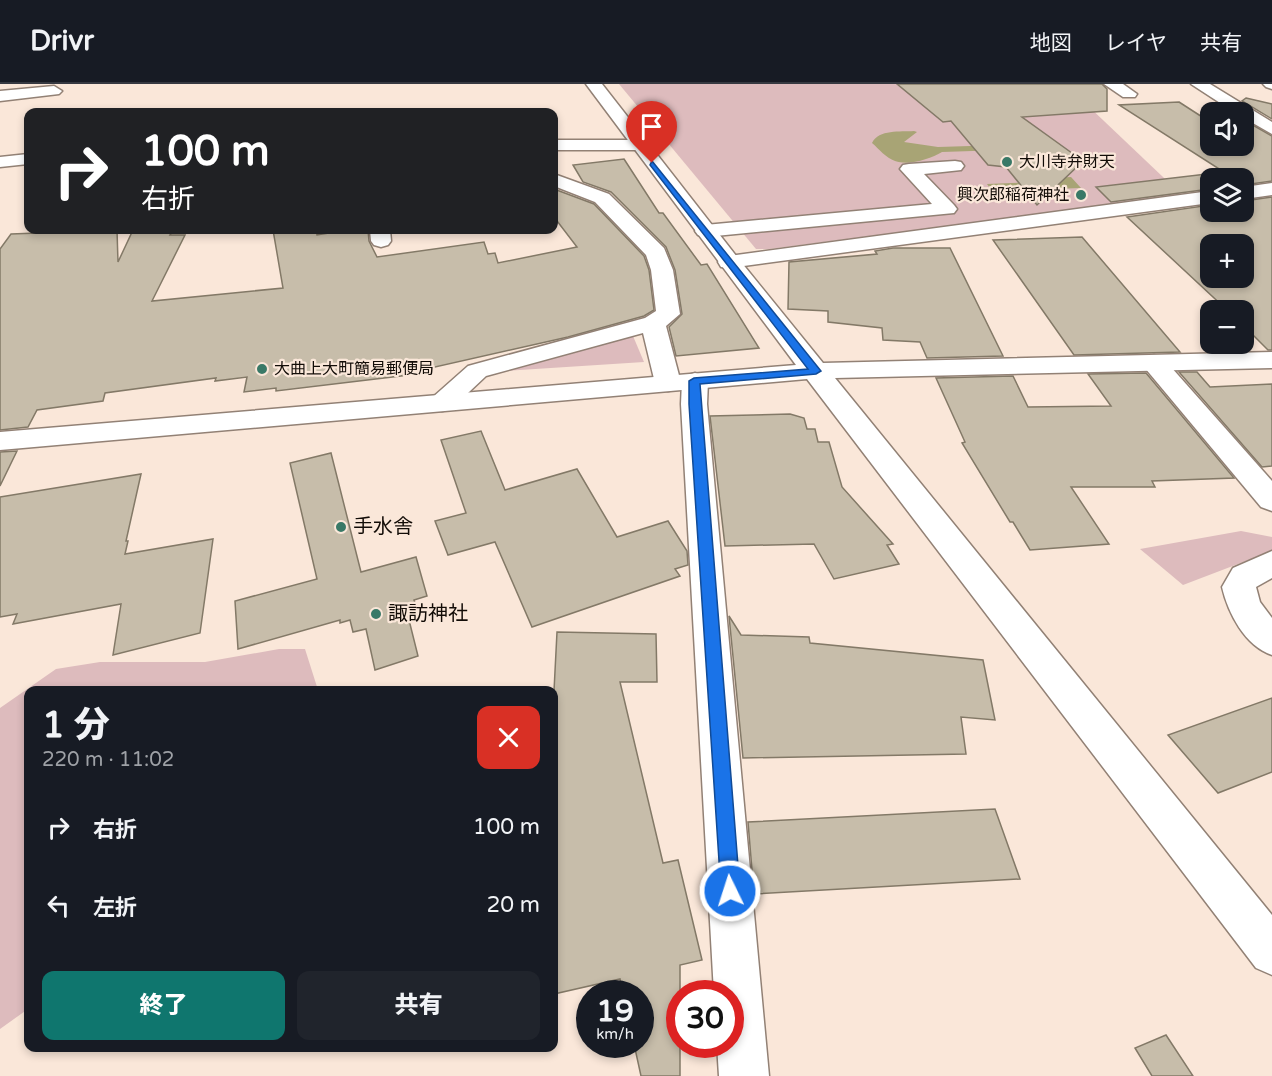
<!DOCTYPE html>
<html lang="ja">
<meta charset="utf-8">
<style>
body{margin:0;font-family:"Varela Round","Noto Sans JP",sans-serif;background:#20242c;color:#f1f3f6;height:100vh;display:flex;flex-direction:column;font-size:22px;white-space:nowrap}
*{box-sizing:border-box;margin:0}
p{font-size:20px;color:#9ea1a6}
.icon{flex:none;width:33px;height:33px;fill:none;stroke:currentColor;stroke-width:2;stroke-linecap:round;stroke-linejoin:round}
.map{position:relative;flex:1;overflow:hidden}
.side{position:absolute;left:24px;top:602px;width:534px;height:366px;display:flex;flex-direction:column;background:#171b24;border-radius:12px;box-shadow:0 3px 9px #0003}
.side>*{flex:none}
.hud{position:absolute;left:24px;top:24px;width:534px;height:126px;border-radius:12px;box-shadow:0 3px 9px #0003;background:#202124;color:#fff;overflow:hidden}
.fabs{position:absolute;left:1200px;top:18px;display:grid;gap:12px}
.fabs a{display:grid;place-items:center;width:54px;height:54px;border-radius:12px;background:#171b24;box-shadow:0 3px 9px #0003;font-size:30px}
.speed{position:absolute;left:576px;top:896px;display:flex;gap:12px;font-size:30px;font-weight:700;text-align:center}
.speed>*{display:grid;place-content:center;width:78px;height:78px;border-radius:50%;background:#171b24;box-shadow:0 3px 9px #0003;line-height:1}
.speed small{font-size:15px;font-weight:400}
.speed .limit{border:9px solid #d22;background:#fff;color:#111}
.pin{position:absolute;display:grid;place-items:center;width:51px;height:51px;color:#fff;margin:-62px -26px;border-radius:50% 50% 50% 0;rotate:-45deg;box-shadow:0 0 6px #0007}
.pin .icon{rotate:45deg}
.me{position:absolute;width:66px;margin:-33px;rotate:356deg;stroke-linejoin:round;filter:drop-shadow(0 0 4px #0008)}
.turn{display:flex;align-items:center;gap:21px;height:126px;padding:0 18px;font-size:27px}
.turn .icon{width:78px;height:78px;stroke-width:2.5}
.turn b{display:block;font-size:42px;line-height:51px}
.round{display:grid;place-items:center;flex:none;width:63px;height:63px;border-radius:12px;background:#20242c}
.headline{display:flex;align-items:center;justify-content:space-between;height:102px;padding:0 18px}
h1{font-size:36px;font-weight:800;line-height:45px}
.cta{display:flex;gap:12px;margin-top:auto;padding:12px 18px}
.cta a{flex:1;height:69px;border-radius:12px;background:#0f766e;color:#fff;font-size:24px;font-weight:800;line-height:69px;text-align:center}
.cta a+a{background:#20242c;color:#f1f3f6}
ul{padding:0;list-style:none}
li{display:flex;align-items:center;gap:18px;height:78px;padding:0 18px}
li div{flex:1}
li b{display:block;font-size:22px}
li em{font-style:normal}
header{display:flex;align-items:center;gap:36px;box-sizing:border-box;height:84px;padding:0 30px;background:#171b24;border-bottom:2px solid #363941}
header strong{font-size:28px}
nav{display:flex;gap:33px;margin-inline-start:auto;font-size:21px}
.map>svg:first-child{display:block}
.green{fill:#ddbbbd}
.water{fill:#a8a475}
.building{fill:#c7bdaa;stroke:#837967;stroke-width:1.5;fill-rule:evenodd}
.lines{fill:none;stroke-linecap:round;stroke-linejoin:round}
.minor-casing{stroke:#928175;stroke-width:3}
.tertiary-casing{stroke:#928175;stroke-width:3}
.minor{fill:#fff;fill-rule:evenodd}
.tertiary{fill:#fff;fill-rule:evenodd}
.route{fill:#1a73e8;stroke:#114b97;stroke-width:1.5}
.poi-dot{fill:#397967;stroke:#fae7d9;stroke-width:2}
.labels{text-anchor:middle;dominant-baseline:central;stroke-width:4.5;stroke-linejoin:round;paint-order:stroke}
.far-poi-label{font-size:16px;fill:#120c07;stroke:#fae7d9;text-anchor:start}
.poi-label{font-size:20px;fill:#120c07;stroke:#fae7d9;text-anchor:start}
</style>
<header>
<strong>Drivr</strong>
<nav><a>地図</a><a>レイヤ</a><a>共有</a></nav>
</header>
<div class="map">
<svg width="1272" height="992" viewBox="0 0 1272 992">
<rect width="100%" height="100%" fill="#fae7d9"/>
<g class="green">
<polygon points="619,0 1065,0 1183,112 769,165 756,165"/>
<polygon points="633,252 644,278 506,287"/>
<polygon points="1241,447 1272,453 1272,467 1183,501 1140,465"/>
<polygon points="279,565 305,565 318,606 28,606 28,925 0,945 0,624 56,585 100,578 205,578"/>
</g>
<g class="water">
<path d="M 914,47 L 917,48 L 904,58 L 938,63 L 1036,60 L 1029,65 L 942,68 C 930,75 909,82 895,77 C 886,74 879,65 872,59 C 879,45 900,48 914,47 Z"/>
<polygon points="1071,93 1081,104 992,107 987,100 1055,97 1052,94"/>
</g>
<g class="building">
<polygon points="897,0 1102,0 1107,5 1107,27 1022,33 1083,77 1037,121 1006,83 988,81 951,37 943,38"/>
<polygon points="1246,14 1272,20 1272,35 1242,17"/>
<polygon points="1179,18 1210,38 1210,62 1244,62 1244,36 1272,52 1272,97 1244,101 1244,94 1210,94 1210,105 1111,118 1096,103 1224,88 1119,21"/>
<polygon points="624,75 659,129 663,129 701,181 707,180 759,264 676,272 669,243 682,230 675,186 666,163 611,108 583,98 573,81"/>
<polygon points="554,105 594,120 644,172 649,186 654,226 644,232 568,253 417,287 417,290 276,307 276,304 244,308 247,293 215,297 216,294 105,309 103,317 37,326 28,343 0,346 0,165 11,150 117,146 118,178 133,146 173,146 170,151 185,151 152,217 283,204 273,146 316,146 317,151 348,146 368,146 369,157 377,173 484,158 488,170 495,169 498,179 577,163 554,133"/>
<path d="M 1272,113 L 1272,266 L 1268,266 L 1244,242 L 1244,226 L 1227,226 L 1127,133 L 1210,121 L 1210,128 L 1244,128 L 1244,117 ZM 1210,160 L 1244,160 L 1244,194 L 1210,194 Z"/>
<polygon points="1082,153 1180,268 1074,271 993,156"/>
<polygon points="893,164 950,164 1003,272 927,274 920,258 883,256 882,244 828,238 828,227 788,225 789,178 877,170 875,167"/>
<polygon points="1179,288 1197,288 1210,303 1272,300 1272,382 1262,383"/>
<polygon points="1146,289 1234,394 1152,397 1155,403 1071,403 1109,460 1030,466 1013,438 1010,438 962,359 965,358 936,294 1013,292 1028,323 1111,322 1088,290"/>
<polygon points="790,330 804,334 807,345 815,345 818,358 829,358 842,403 893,460 887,461 899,480 834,495 814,460 725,462 710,332"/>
<polygon points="481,347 505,406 577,385 617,453 668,437 687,467 688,481 675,485 680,492 532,543 495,458 448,471 435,437 466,429 441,356"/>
<polygon points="17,367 0,402 0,368"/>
<polygon points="331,369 361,488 416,473 427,512 414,516 418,529 408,532 418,572 375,586 366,545 353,548 350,536 340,539 340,536 238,565 235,517 317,495 290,379"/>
<polygon points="141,390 126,457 128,457 125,470 213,455 200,549 113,571 121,520 13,540 17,530 0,533 0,413"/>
<polygon points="729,532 741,551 809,553 810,559 983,576 995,636 961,633 966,670 743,674"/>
<polygon points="557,548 656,550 657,598 620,598 663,779 678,776 702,876 680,881 680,992 641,992 634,960 640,960 640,909 623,909 620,895 554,910 554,607"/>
<polygon points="1272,614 1272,688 1218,709 1168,651"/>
<polygon points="995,725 1020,795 754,810 748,738"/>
<polygon points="1166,951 1193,992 1152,992 1135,964"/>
</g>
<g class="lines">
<defs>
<g id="minor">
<polygon points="1104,0 1123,0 1137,10 1135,13 1123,13"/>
<polygon points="1191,0 1210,0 1272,38 1272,50 1244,34 1244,28 1234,28"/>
<polygon points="1263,0 1272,0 1272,5 1266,3"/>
<polygon points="54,2 62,7 59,10 0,17 0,7"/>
<polygon points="554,56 640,56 646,57 649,61 646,65 640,66 554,66"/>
<polygon points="28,70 28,80 0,83 0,73"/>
<polygon points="955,77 961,78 964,82 961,86 924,90 954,121 957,125 954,129 705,153 698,151 695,147 698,143 705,141 932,120 900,85 903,81 909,80"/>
<polygon points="554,90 609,110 664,164 673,186 680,230 666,242 681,299 677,305 668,307 659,305 655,299 643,249 486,292 451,325 442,327 433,325 429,319 433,313 468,282 645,234 656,227 651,186 646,171 595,118 554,102"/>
<polygon points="1272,99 1272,111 1244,115 1244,103"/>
<polygon points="1210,107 1210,119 729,184 721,183 718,178 721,173 729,172"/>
<polygon points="370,146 390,146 391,157 388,161 381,163 374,161 371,157"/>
<polygon points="1154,271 1163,274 1272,397 1272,427 1261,423 1145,284 1141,279 1145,274"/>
<polygon points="695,289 704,292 708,297 707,320 769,992 719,992 717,960 730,960 730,909 714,909 681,320 682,297 686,292"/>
<path d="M 1272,467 L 1272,494 L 1256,503 L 1260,518 L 1272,534 L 1272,571 C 1245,562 1228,529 1222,503 L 1233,484 Z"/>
</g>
<polygon id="tertiary" points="586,0 602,0 737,173 823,279 1272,268 1272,284 835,294 1272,831 1272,891 1256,884 807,295 0,366 0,348 796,281"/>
</defs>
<use href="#minor" class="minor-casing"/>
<use href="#tertiary" class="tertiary-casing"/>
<use href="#minor" class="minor"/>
<use href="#tertiary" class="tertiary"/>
</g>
<polygon class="route" points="652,77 821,287 816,290 700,300 740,807 737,813 730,816 724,813 721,807 689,320 689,297 694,294 808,285 650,81"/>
<g class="poi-dot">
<circle cx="1007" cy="78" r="6"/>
<circle cx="1081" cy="111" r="6"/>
<circle cx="262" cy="285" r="6"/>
<circle cx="341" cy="443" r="6"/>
<circle cx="376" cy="530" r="6"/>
</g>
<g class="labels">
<g class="far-poi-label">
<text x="1019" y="78">大川寺弁財天</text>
<text x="1069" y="111" text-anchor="end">興次郎稲荷神社</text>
<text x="274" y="285">大曲上大町簡易郵便局</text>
</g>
<g class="poi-label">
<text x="353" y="443">手水舎</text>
<text x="388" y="530">諏訪神社</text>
</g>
</g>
</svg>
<div class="fabs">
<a><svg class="icon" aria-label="sound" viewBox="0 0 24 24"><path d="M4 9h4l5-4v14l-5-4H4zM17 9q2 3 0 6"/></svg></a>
<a><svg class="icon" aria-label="layers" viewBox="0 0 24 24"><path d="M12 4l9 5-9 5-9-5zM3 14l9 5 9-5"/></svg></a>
<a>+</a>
<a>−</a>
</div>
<div class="speed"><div>19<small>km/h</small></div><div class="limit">30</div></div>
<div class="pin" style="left:652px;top:79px;background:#d93025"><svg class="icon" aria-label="arrive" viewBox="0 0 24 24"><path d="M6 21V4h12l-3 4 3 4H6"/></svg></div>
<svg class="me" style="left:730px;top:807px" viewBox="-20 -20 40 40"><circle r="17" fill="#1a73e8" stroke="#fff" stroke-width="3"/><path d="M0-11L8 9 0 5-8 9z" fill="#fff"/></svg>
<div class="hud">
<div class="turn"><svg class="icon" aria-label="right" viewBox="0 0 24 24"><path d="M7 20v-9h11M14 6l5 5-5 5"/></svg><div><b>100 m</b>右折</div></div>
</div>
<section class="side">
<div class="headline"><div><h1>1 分</h1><p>220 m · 11:02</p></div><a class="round" style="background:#d93025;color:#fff"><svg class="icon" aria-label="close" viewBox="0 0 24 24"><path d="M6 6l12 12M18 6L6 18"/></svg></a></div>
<ul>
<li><svg class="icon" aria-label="right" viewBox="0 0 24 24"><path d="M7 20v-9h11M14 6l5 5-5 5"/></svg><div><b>右折</b></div><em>100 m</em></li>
<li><svg class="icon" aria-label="left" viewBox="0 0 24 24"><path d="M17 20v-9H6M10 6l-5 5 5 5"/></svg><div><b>左折</b></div><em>20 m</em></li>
</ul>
<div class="cta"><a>終了</a><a>共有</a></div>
</section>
</div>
